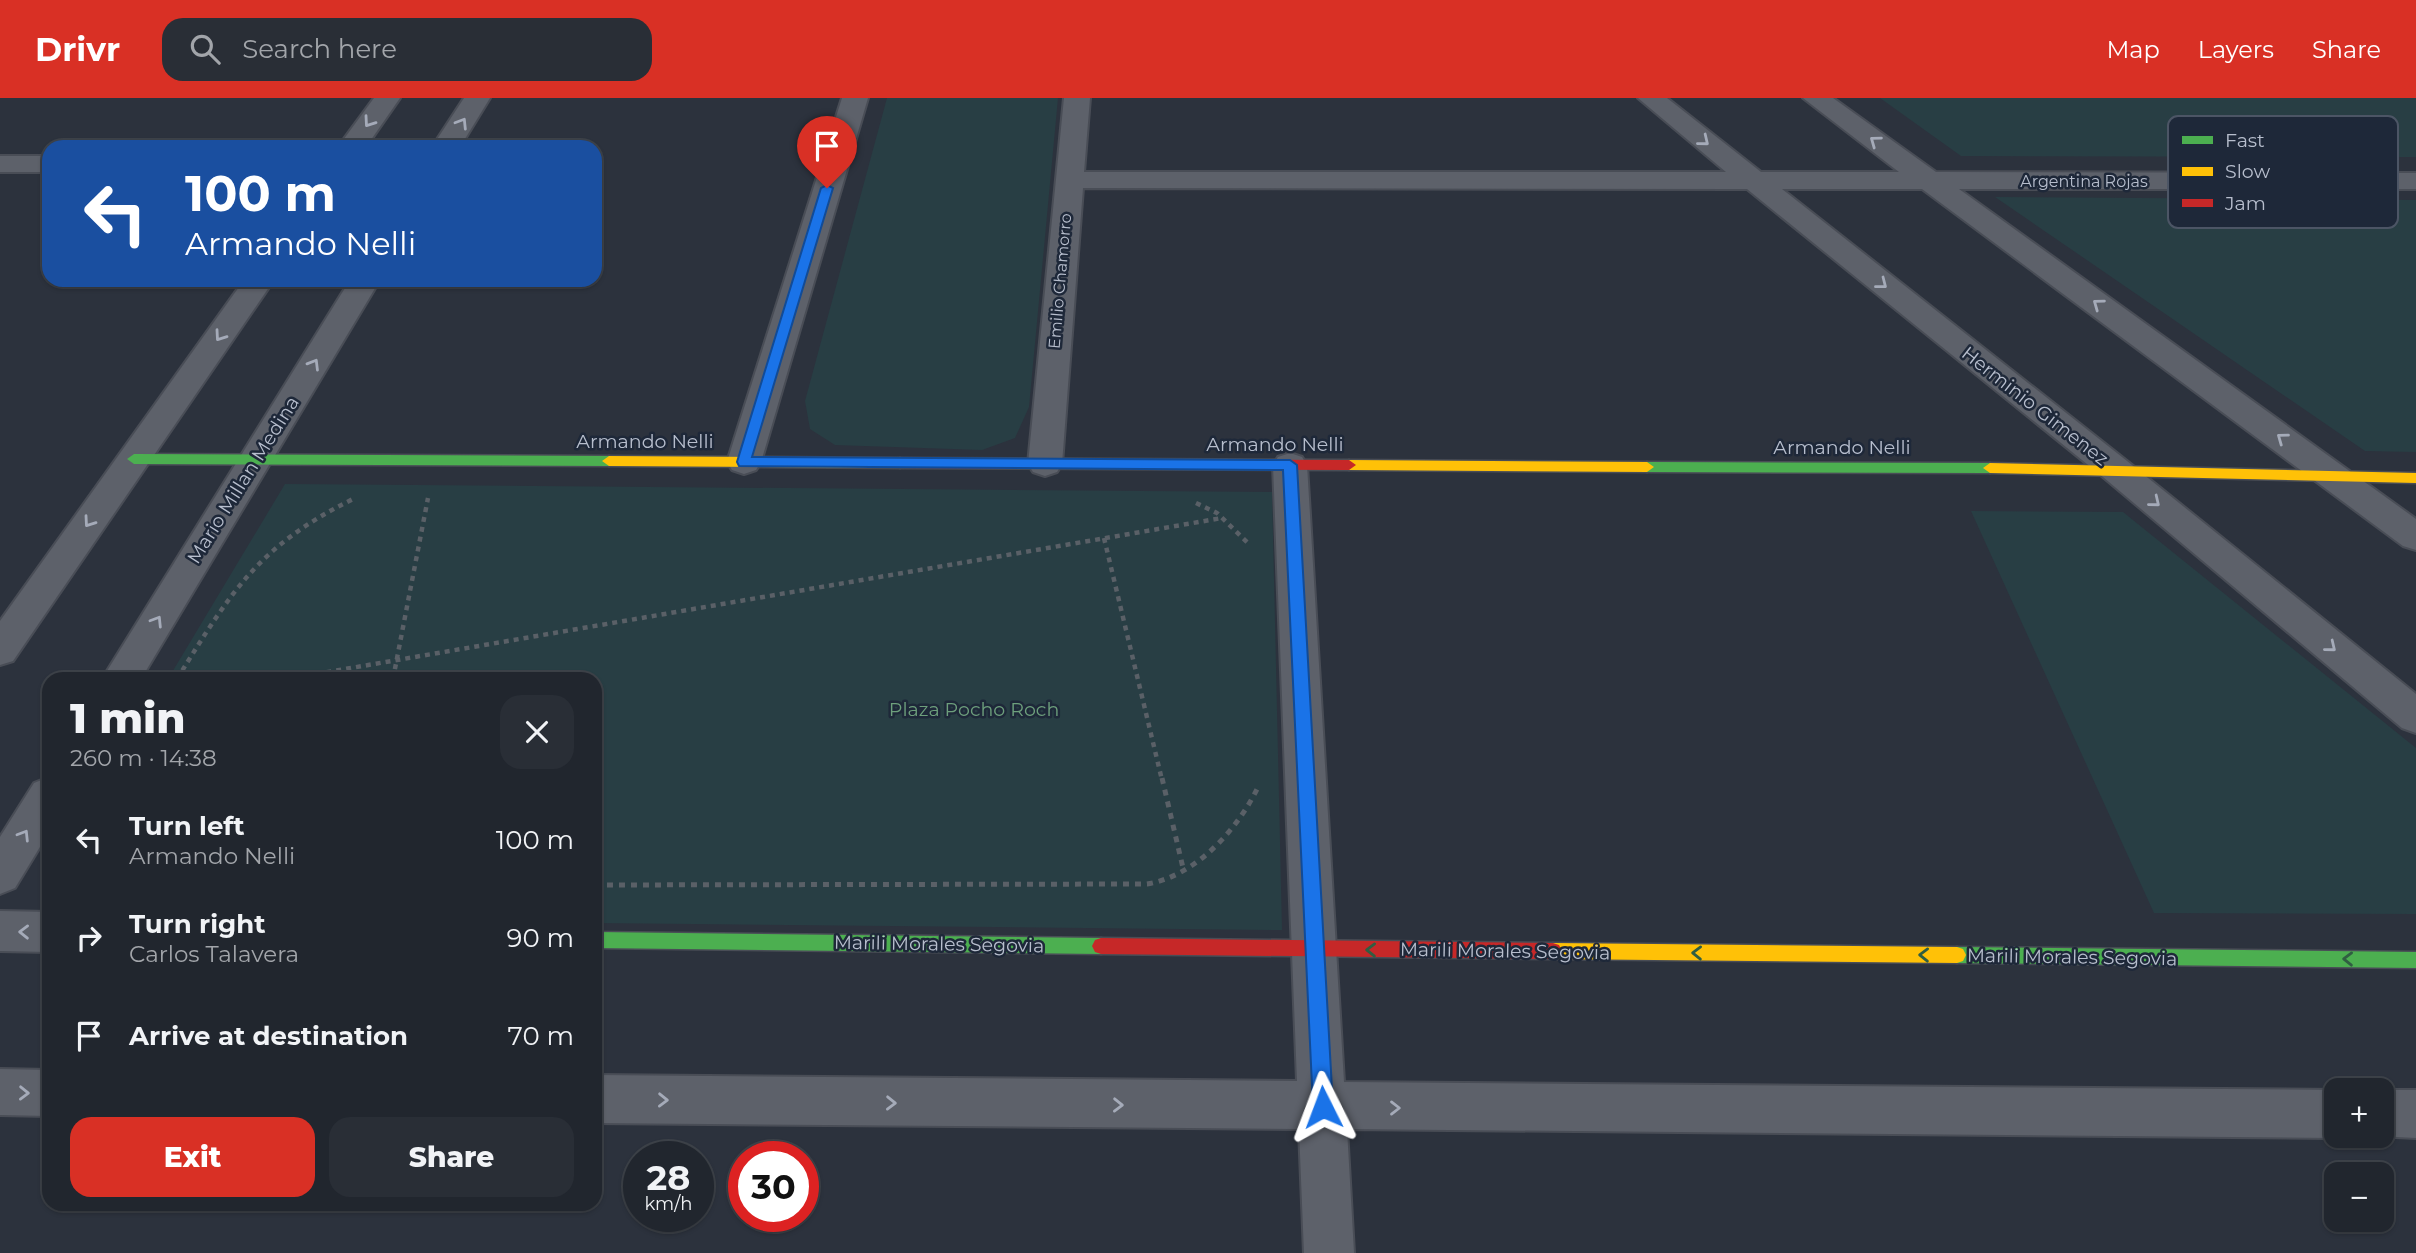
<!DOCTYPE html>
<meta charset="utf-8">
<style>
body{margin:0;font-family:Montserrat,sans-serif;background:#292e36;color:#f1f3f6;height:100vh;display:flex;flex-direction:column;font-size:26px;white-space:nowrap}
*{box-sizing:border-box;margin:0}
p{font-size:23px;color:#a2a5aa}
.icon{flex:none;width:38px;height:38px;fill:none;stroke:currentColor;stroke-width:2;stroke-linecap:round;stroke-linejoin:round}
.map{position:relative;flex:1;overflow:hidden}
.drawer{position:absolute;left:42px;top:574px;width:560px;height:539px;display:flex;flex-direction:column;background:#21262e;border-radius:21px;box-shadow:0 2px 5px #0004,0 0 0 2px #3e434a}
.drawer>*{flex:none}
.hud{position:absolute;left:42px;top:42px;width:560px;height:147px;border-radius:21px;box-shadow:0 2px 5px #0004,0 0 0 2px #3e434a;background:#1a4fa0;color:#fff;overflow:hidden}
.controls{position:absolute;left:2324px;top:980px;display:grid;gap:14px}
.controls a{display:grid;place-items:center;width:70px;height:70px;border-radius:14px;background:#21262e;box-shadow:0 2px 5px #0004,0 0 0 2px #3e434a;font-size:35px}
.speed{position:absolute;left:623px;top:1043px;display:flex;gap:14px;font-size:35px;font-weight:700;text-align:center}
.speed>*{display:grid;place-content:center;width:91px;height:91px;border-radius:50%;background:#21262e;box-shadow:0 2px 5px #0004,0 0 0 2px #3e434a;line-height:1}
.speed small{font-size:18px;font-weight:400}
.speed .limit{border:10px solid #d22;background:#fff;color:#111}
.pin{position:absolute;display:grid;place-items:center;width:60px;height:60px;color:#fff;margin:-72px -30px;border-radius:50% 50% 50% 0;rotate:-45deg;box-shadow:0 0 7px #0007}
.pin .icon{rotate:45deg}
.me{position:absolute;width:77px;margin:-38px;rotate:357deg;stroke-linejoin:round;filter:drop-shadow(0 0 5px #0008)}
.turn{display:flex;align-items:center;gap:24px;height:147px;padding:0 28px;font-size:32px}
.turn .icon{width:91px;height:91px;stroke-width:2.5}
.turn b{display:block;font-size:49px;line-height:60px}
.round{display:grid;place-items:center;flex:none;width:74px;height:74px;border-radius:21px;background:#292e36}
.summary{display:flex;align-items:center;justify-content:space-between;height:119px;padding:0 28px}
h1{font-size:42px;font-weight:800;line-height:52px}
.cta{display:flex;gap:14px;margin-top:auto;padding:14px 28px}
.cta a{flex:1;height:80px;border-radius:21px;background:#d93025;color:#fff;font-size:28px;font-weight:800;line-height:80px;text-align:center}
.cta a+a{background:#292e36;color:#f1f3f6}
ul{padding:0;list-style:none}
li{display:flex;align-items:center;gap:21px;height:98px;padding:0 28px}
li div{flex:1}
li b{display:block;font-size:26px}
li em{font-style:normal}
header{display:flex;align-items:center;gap:42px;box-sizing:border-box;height:98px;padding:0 35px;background:#d93025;color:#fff}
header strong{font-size:33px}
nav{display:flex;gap:38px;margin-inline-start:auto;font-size:24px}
.search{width:490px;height:63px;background:#292e36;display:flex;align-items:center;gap:18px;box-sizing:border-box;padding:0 24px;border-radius:21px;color:#a2a5aa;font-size:26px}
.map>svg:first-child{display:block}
.green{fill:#283e44}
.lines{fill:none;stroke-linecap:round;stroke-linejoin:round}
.street-casing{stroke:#494d56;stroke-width:4}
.fast-casing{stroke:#494d56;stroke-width:3}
.slow-casing{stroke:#494d56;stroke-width:3}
.jam-casing{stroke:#494d56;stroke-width:3}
.path-far1{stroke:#5a6067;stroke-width:4.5;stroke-dasharray:5 5;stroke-linecap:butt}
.path{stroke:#5a6067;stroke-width:5;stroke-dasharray:6 6;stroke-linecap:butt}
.street{fill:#5d616a;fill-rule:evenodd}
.fast{fill:#4caf50;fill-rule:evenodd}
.slow{fill:#ffc107;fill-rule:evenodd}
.jam{fill:#c62828;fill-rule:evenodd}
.oneway{stroke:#a5abb9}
.oneway2{stroke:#305e42}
.route{fill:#1a73e8;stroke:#114b97;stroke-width:2}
.labels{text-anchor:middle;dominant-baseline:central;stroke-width:5;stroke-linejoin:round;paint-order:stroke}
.far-street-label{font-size:16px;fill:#b7becd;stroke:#1e2839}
.street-label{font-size:19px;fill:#b7becd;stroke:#1e2839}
.park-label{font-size:19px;fill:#6d9f7c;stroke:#1e2839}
.key{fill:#1e2839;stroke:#4c5565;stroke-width:2}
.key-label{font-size:19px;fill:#b7becd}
</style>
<header>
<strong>Drivr</strong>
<div class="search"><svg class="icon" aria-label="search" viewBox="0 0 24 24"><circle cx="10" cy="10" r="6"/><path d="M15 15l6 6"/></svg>Search here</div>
<nav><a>Map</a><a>Layers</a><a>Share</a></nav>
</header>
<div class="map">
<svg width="2416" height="1155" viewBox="0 0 2416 1155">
<rect width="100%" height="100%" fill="#2c323d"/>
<g class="green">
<polygon points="887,0 1058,0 1029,309 1015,340 982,352 835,347 810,331 805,303"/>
<polygon points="1880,0 2416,0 2416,59 1961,58"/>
<polygon points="1995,99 2416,102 2416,354 2365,353"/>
<polygon points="285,386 1272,394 1282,832 595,825 595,581 168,581"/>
<polygon points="1971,413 2123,414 2416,650 2416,816 2154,815"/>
</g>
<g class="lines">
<defs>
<g id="street">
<polygon points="374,0 400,0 366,49 338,49"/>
<polygon points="464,0 490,0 460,49 432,49"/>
<polygon points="842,0 868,0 761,364 756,372 744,376 732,372 727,364"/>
<polygon points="1064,0 1090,0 1084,74 1726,74 1638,0 1667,0 1761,74 1899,74 1803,0 1833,0 1936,74 2416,75 2416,91 1959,91 2416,421 2416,452 2403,448 1922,91 1782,91 2127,363 2416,596 2416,635 2402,630 2103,379 1747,91 1083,90 1062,366 1057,374 1045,378 1033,374 1028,366"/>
<rect x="0" y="58" width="49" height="16"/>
<polygon points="244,182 274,182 13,563 0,567 0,523"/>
<polygon points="350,182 380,182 141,581 102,581"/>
<polygon points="1290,355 1302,359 1307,367 1344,984 2336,992 2336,1038 2341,1038 2336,1040 1347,1031 1354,1155 1304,1155 1299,1031 595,1025 595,977 1297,983 1273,367 1278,359"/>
<polygon points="49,679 49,734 15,790 0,796 0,739 34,685"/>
<polygon points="0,813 49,814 49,854 0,853"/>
<polygon points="0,971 49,972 49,1018 0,1017"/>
<polygon points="2382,992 2416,992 2416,1040 2377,1038 2382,1038"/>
</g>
<g id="fast">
<polygon points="134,356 609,358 616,363 609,368 134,366 127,361"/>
<polygon points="1647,364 1990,365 1997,370 1990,375 1647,374 1640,369"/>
<polygon points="595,834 1101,840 1107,842 1110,848 1107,854 1101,856 595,850"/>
<polygon points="1957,849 2416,854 2416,870 1957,865 1951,863 1948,857 1951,851"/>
</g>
<g id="slow">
<polygon points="609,358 900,360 907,365 900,370 609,368 602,363"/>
<polygon points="1349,362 1647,364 1654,369 1647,374 1349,372 1342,367"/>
<polygon points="1990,365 2416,375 2416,385 1990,375 1983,370"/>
<polygon points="1553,845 1957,849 1963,851 1966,857 1963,863 1957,865 1553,861 1547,859 1544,853 1547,847"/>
</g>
<g id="jam">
<polygon points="900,360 1349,362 1356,367 1349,372 900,370 893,365"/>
<polygon points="1101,840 1553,845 1559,847 1562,853 1559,859 1553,861 1101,856 1095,854 1092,848 1095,842"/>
</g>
</defs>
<use href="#street" class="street-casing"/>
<use href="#fast" class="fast-casing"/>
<use href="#slow" class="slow-casing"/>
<use href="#jam" class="jam-casing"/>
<g class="path-far1">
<polyline points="1196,405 1217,415 1249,446"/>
<polyline points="1104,440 1162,682"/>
<path d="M 177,581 C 231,494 258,448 353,401"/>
<polyline points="287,581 1222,420"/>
<polyline points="393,581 428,400"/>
</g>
<g class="path">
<polyline points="1162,680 1183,770"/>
<path d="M 595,787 L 1147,786 C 1196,778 1238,731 1258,689"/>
</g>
<use href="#street" class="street"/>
<use href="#fast" class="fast"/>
<use href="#slow" class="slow"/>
<use href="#jam" class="jam"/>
</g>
<defs><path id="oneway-chevron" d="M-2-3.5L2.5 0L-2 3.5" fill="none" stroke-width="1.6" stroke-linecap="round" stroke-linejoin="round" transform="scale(1.75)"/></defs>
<g class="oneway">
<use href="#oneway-chevron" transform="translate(369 24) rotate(125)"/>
<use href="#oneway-chevron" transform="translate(462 25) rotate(-58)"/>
<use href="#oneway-chevron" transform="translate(1704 43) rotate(39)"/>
<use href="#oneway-chevron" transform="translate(1875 43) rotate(-144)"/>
<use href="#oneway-chevron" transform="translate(1882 186) rotate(38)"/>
<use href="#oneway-chevron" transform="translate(2098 206) rotate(-144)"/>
<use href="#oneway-chevron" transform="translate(220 238) rotate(125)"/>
<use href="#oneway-chevron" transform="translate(314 266) rotate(-59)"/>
<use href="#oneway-chevron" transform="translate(2282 340) rotate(-144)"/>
<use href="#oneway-chevron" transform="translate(2155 404) rotate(39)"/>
<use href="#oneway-chevron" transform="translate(89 424) rotate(125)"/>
<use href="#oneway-chevron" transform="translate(157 523) rotate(-58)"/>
<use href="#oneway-chevron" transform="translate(2331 549) rotate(39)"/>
<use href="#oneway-chevron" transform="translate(24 737) rotate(-58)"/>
<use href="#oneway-chevron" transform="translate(24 834) rotate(-179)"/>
<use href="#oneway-chevron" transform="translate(24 995) rotate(1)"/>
<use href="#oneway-chevron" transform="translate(663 1002) rotate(1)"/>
<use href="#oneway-chevron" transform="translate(891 1005) rotate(1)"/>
<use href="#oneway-chevron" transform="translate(1118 1007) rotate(1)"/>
<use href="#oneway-chevron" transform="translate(1395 1010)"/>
</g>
<g class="oneway2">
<use href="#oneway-chevron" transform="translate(1371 852) rotate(-179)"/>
<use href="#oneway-chevron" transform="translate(1697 855) rotate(-179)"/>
<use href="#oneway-chevron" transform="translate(1924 857) rotate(-179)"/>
<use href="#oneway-chevron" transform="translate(2348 861) rotate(-179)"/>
</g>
<polygon class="route" points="827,87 833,90 752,359 1290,362 1297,367 1333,1009 1330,1016 1323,1019 1316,1016 1313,1009 1283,372 739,368 737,364 821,90"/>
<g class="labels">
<g class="far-street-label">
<text x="2084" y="83">Argentina Rojas</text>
<text transform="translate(1060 183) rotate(-85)">Emilio Chamorro</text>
</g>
<g class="street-label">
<text transform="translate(2035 308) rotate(38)">Herminio Gimenez</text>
<text x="645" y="343">Armando Nelli</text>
<text x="1275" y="346">Armando Nelli</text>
<text x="1842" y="349">Armando Nelli</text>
<text transform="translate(243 382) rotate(-58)">Mario Millan Medina</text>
<text transform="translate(939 846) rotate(1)">Marili Morales Segovia</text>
<text transform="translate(1505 853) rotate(1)">Marili Morales Segovia</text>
<text transform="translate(2072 859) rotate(1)">Marili Morales Segovia</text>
</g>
<g class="park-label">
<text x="974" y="611">Plaza Pocho Roch</text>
</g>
</g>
<rect x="2168" y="18" width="230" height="112" rx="10" class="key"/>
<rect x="2182" y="38" width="31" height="8" fill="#4caf50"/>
<rect x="2182" y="69" width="31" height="9" fill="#ffc107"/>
<rect x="2182" y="101" width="31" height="8" fill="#c62828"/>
<g class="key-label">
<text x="2225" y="49">Fast</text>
<text x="2225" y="80">Slow</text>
<text x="2225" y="112">Jam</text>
</g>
</svg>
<div class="controls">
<a>+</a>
<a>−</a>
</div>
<div class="speed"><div>28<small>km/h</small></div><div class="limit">30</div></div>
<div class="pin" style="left:827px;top:90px;background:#d93025"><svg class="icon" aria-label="arrive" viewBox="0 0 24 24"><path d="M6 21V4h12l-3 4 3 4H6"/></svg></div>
<svg class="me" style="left:1323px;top:1009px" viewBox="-20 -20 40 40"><path d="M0-17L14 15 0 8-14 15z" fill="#1a73e8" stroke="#fff" stroke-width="4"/></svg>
<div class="hud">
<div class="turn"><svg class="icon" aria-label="left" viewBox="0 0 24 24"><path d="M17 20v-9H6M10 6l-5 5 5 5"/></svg><div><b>100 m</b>Armando Nelli</div></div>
</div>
<section class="drawer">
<div class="summary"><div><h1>1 min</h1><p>260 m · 14:38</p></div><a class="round"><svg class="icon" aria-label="close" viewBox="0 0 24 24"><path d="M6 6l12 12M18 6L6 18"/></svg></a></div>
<ul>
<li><svg class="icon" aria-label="left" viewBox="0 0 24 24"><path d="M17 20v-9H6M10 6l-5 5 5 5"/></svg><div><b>Turn left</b><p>Armando Nelli</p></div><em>100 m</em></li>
<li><svg class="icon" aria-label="right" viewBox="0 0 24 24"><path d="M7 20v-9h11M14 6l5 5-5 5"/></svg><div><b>Turn right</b><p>Carlos Talavera</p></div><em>90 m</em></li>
<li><svg class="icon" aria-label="arrive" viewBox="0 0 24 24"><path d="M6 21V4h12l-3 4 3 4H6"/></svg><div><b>Arrive at destination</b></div><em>70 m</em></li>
</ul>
<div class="cta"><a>Exit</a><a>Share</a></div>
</section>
</div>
